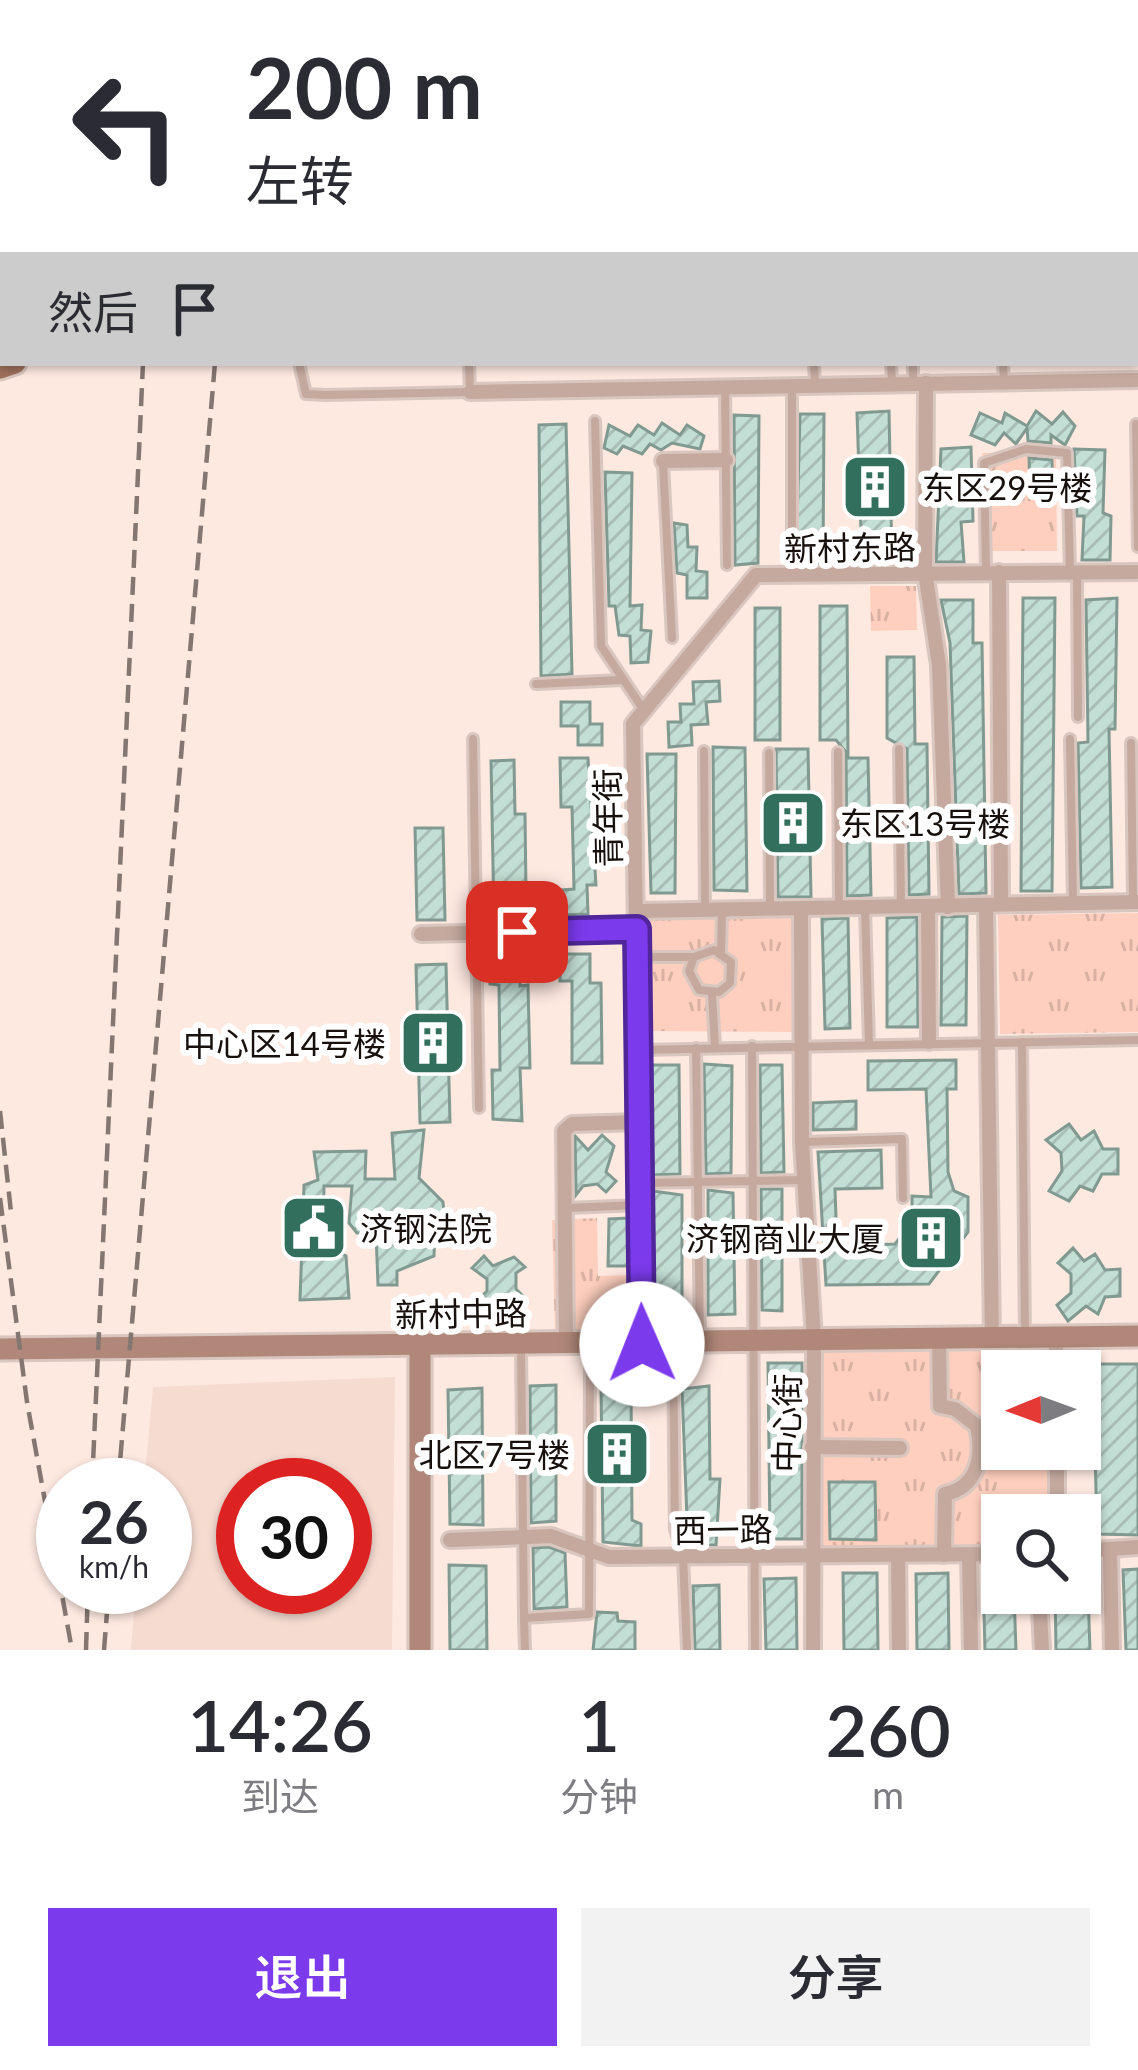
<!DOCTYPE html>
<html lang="zh">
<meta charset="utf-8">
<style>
body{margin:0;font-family:Lato,"Noto Sans SC",sans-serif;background:#f2f2f3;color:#2b2b33;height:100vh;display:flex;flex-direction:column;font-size:45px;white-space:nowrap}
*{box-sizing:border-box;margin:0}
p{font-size:39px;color:#7c7c81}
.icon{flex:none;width:66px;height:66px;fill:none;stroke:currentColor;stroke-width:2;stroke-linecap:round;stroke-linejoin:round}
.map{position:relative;height:1650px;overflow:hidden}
.panel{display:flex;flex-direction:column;background:#fff;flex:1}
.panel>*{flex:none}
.banner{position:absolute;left:0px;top:0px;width:1140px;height:366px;box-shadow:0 3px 9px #0004;background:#fff;color:#2b2b33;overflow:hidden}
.needle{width:78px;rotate:269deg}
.tools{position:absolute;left:981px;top:1350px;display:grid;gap:24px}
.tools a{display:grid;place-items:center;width:120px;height:120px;border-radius:0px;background:#fff;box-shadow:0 3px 9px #0004;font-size:60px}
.speed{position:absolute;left:36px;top:1458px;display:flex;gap:24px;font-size:60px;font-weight:700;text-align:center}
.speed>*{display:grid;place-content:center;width:156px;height:156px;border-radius:50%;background:#fff;box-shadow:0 3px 9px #0004;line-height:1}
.speed small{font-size:30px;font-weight:400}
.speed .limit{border:18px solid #d22;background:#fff;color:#111}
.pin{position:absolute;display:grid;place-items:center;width:102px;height:102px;color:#fff;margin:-51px;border-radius:24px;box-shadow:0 6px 18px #0006}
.me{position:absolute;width:132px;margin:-66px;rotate:359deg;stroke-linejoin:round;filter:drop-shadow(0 0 9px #0008)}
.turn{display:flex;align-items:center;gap:42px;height:252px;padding:0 48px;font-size:54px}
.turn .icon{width:156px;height:156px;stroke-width:2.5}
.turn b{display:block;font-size:84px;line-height:102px}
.then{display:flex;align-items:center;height:114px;padding:0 48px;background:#0003;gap:24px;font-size:45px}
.eta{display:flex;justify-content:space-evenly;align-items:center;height:204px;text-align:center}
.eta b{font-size:72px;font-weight:600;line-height:84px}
.action{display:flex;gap:24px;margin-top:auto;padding:24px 48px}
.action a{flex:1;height:138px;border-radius:0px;background:#7c3aed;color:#fff;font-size:48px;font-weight:600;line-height:138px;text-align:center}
.action a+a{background:#f2f2f3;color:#2b2b33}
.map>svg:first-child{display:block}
.built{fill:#f6dbd1;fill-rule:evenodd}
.park{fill:url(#park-tufts)}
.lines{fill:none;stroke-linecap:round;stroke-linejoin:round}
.river{stroke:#d0947d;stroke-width:24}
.building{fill:url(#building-hatch);stroke:#819a91;stroke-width:3}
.lane-casing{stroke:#d9c6bf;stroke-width:14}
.street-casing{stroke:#d9c6bf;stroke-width:20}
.secondary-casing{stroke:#d9c6bf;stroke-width:27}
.primary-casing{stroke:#d9c6bf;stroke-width:27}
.lane{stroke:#c5a99f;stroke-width:8}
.street{stroke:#c5a99f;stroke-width:14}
.secondary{stroke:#b08778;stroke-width:21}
.primary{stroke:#9f6f5c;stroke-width:21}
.rail{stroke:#847670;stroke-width:4.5;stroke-dasharray:18 9;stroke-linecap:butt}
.route-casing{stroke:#51269a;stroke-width:30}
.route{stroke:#7c3aed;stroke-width:21}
.labels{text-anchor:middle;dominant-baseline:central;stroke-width:12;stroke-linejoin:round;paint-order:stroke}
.poi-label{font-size:33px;fill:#18100d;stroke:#fff;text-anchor:start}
.street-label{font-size:33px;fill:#18100d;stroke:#fff}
</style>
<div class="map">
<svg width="1138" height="1650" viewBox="0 0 1138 1650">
<defs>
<pattern id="park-tufts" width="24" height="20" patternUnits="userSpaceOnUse" patternTransform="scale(3)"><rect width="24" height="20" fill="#fecfbe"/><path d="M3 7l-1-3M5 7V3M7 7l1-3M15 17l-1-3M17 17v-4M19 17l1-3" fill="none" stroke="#d9b1a2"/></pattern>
<pattern id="building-hatch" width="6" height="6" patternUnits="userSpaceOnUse" patternTransform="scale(3)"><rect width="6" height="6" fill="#c3ded4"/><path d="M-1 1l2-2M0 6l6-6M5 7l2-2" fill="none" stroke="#a7bdb5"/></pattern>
</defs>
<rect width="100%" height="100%" fill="#fee9e1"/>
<path class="built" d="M 395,1377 L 392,1650 L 131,1650 L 136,1587 L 165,1587 L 165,1485 L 144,1485 L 153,1387 ZM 243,1485 L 345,1485 L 345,1587 L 243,1587 Z"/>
<g class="park">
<polygon points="786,0 1123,0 786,3"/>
<polygon points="982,453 1056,453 1057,551 983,551"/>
<polygon points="870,586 916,586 917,630 871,631"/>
<polygon points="1138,913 1138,1032 1000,1034 998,915"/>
<polygon points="644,914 794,915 793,1032 644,1031"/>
<polygon points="597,1218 598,1276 629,1275 629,1333 555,1334 552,1220"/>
<polygon points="1054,1350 1054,1371 1002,1371 1002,1449 1055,1449 1056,1515 1002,1515 1002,1549 821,1549 820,1353"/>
</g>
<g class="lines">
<g class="river">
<polyline points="550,3 571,0"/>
<polyline points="0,126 3,126"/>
</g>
</g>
<g class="building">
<polygon points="889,411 892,561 862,561 857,413"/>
<polygon points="1036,411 1052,424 1063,412 1075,426 1065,445 1051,435 1051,443 1028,441 1027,428 1016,444 1004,433 995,445 971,435 980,413 1002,423 1005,413 1027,426"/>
<polygon points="800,414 824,414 823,563 796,563"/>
<polygon points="734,415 759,416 758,563 735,565"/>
<polygon points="662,423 680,435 687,425 704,436 700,449 672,443 661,450 650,444 642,454 623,446 617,454 604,448 609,425 630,436 638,425 654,435"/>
<polygon points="566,424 572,674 541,676 539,425"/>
<polygon points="971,447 973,521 961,522 964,562 936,562 941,449"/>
<polygon points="1074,449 1105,450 1103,513 1111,516 1110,560 1082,560 1084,516 1077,516"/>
<polygon points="1029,458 1052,460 1053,488 1030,488"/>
<polygon points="605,472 632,473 630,606 642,605 641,630 651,631 648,662 631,663 630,636 619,635 615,606 609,606"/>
<polygon points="674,523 687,525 688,547 697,547 696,571 707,572 707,598 687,598 687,575 677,573"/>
<polygon points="1023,598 1055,598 1052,891 1021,891"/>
<polygon points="1117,598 1115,729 1109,729 1112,887 1081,888 1078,743 1088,742 1086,600"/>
<polygon points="941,600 973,600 973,643 982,643 986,893 959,894 950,643"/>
<polygon points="820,606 847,606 848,758 868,758 871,895 847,896 846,752 836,740 820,740"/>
<rect x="755" y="608" width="25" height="132"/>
<polygon points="887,657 914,657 915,744 927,744 929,894 909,895 907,749 887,738"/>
<polygon points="719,681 720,701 706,702 708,724 691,725 692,745 669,747 668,722 681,722 680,704 694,704 693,682"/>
<polygon points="561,702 590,702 590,724 602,724 602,745 578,745 578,726 561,726"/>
<polygon points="713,747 745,748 747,891 714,890"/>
<polygon points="776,749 808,749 811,897 778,897"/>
<polygon points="647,754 676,754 675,893 651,893"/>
<polygon points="560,758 588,758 596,885 587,885 588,914 562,915 562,890 574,889 572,807 561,807"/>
<polygon points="514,760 515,814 525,814 526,892 518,892 519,917 494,918 491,761"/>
<polygon points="415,828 443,828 445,920 417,920"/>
<polygon points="967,916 966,1025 941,1025 942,917"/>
<polygon points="917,917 918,1027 887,1027 887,918"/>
<polygon points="848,918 850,1028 825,1029 822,919"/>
<polygon points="560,954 590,954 590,983 601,983 602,1063 572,1063 572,981 560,981"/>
<polygon points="489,959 520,959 520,986 528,985 530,1068 520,1068 522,1121 493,1119 492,1070 500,1070 499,985 490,984"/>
<polygon points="446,964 450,1122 420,1123 416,965"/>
<polygon points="956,1060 956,1089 947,1089 948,1172 954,1191 968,1197 968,1232 929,1284 826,1285 818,1152 881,1150 882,1188 835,1189 837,1246 895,1244 912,1222 912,1196 931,1197 926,1089 868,1090 868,1061"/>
<polygon points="704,1064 732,1066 731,1173 706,1174"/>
<polygon points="652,1065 679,1065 680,1174 652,1175"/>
<polygon points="760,1065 782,1065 784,1172 761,1173"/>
<polygon points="856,1101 856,1129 813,1130 813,1103"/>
<polygon points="1069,1124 1081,1140 1094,1131 1103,1149 1118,1149 1118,1174 1102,1174 1093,1191 1080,1186 1069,1201 1049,1191 1062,1171 1061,1153 1046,1140"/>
<polygon points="424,1130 419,1178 443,1202 446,1232 435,1229 434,1256 397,1271 397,1285 378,1285 376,1233 357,1233 349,1223 352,1186 324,1186 323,1243 346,1256 349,1298 300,1300 304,1185 318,1180 314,1152 366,1151 365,1179 395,1179 392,1133"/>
<polygon points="602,1135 614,1146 606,1172 616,1181 606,1192 597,1184 583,1186 576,1195 575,1136 588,1150"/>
<polygon points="761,1189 782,1189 782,1311 762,1310"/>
<polygon points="708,1190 733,1193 735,1314 708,1315"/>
<polygon points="653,1191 682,1195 682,1314 653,1312"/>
<polygon points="629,1218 630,1266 608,1266 609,1219"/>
<polygon points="1073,1248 1084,1261 1095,1254 1105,1270 1120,1269 1120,1296 1105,1297 1098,1314 1086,1306 1068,1321 1057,1305 1071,1293 1071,1274 1058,1263"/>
<polygon points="484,1256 493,1266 514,1257 525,1267 516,1273 516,1289 526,1299 516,1309 503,1295 487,1312 476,1302 487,1291 487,1279 472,1268"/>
<polygon points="768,1363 802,1363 802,1539 770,1539"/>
<polygon points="1093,1364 1138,1364 1138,1535 1097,1534"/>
<polygon points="556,1385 556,1521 531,1523 530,1386"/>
<polygon points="709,1386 710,1479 720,1479 716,1545 688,1545 682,1389"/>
<polygon points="482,1388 483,1525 450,1524 448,1390"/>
<polygon points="601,1388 631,1388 632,1520 641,1524 641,1546 603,1542"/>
<polygon points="829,1482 875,1482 876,1540 830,1539"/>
<polygon points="549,1547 565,1553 567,1607 534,1609 533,1548"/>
<polygon points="449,1565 486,1566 487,1650 450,1650"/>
<polygon points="1138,1569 1138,1650 1126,1650 1123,1570"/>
<polygon points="843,1573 877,1573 878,1650 844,1650"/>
<polygon points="948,1573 949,1650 917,1650 916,1574"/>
<polygon points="1002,1575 1002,1593 1014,1593 1016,1650 985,1650 983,1576"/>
<polygon points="796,1578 797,1650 766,1650 764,1579"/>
<polygon points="719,1585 720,1650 695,1650 693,1586"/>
<polygon points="1055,1593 1088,1593 1090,1650 1056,1650"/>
<polygon points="597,1612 617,1613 618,1621 635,1622 635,1650 593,1650"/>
</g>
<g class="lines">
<defs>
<g id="lane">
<polyline points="1137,248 1138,248"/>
<polyline points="299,363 306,394 325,395 470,392 469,363"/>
<polyline points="814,363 815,385"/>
<polyline points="891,363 892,383"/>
<polyline points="1003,363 1004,381"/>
<polyline points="913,382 913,363"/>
<polyline points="725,388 727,565"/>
<polyline points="595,421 601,646 643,709"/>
<polyline points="1136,424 1138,547"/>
<polyline points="663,463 672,638"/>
<polyline points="792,550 792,387"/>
<polyline points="986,572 984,463 1026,449 1067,453 1070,572"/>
<polyline points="1077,573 1078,717"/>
<polyline points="536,684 622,680"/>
<polyline points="473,739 479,1108"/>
<polyline points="1070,739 1073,901"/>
<polyline points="1131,743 1133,900"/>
<polyline points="899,749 901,906"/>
<polyline points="704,751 705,909"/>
<polyline points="838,752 839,908"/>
<polyline points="769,753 770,910"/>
<polyline points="865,909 869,1043"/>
<polyline points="721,952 722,911"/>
<polyline points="637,957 694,957 714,950 731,962 730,983 719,992 699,990 689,971 694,957"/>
<polyline points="712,994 715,1047"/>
<polyline points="1022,1042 1025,1337"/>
<polyline points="752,1046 755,1650"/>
<polyline points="696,1048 700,1341"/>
<polyline points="640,1050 1138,1040"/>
<polyline points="803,1142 902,1139 903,1198"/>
<polyline points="642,1183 804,1180"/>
<polyline points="566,1208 640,1205"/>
<polyline points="673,1347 675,1529 683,1556 687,1650"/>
<polyline points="521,1348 524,1618 589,1614 590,1346"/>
<polyline points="524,1618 525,1650"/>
</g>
<g id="street">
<polyline points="1137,7 1138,7"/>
<polyline points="926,383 925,572 939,665 948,907"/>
<polyline points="470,392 1138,380"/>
<polyline points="663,461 726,460"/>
<polyline points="999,572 1001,904"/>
<polyline points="986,906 992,1339"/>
<polyline points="928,907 929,1042"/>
<polyline points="636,911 1138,902"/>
<polyline points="801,911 802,1142 814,1340 813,1650"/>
<polyline points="421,934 636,929"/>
<polyline points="1056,1338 1056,1371"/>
<path d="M 939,1339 L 940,1406 L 955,1409 L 977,1426 C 983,1455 979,1487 945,1494 L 944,1555"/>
<polyline points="642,1344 633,724 756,575 1138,572"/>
<polyline points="566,1345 564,1131 572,1124 639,1122"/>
<polyline points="812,1447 900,1448"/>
<polyline points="1057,1449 1057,1515"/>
<polyline points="450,1540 551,1536 609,1557 1002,1554"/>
<polyline points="1080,1551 1138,1547"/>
<polyline points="1110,1551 1112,1650"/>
<polyline points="898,1555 899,1650"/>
<polyline points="969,1555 971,1650"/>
<polyline points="1039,1593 1042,1650"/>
</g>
<g id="secondary">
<polyline points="681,0 681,3"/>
<polyline points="718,3 718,0"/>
<polyline points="420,1347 420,1650"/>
<polyline points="0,1349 1138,1336"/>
</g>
<g id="primary">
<polyline points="1137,149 1138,149"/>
<polyline points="1137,195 1138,195"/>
<polyline points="0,310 3,309"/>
<polyline points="0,368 15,363"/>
</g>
</defs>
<use href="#lane" class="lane-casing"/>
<use href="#street" class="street-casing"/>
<use href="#secondary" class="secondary-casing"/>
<use href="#primary" class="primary-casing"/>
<use href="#lane" class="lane"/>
<use href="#street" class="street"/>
<use href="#secondary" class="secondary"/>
<use href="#primary" class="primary"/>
<g class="rail">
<polyline points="37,3 37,0"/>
<polyline points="166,3 166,0"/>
<polyline points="247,3 247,0"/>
<polyline points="0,207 3,180"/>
<polyline points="0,302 3,270"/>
<polyline points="0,1111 11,1212"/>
<polyline points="0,1198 27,1402 72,1650"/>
<polyline points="92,1485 143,363"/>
<polyline points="118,1485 215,363"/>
<polyline points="86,1650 88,1587"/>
<polyline points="104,1650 109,1587"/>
</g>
</g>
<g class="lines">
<defs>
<polyline id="route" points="517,932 637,929 642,1344"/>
</defs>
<use href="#route" class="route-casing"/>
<use href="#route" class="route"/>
</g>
<defs>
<symbol id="building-square" viewBox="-11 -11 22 22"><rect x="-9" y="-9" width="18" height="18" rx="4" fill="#32705d" stroke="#fff"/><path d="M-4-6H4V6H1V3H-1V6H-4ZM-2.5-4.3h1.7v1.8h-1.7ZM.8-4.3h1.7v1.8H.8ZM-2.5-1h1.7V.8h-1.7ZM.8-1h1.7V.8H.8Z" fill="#fff"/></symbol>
<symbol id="civic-square" viewBox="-11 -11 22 22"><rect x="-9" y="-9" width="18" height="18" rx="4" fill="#32705d" stroke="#fff"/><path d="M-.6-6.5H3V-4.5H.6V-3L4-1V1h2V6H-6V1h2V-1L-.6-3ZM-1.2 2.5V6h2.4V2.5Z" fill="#fff"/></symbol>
</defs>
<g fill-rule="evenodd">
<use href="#building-square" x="837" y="449" width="76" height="76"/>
<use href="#building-square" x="755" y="785" width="76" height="76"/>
<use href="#building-square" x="395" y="1005" width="76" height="76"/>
<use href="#civic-square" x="276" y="1190" width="76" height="76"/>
<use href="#building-square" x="893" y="1200" width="76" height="76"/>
<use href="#building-square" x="579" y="1416" width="76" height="76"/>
</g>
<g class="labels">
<g class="poi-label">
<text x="922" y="487">东区29号楼</text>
<text x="840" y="823">东区13号楼</text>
<text x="386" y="1043" text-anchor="end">中心区14号楼</text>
<text x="360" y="1228">济钢法院</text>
<text x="884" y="1238" text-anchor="end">济钢商业大厦</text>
<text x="570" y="1454" text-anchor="end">北区7号楼</text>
</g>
<g class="street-label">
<text transform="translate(850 547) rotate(-1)">新村东路</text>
<text transform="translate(607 818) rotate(-91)">青年街</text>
<text transform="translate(461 1313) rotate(-1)">新村中路</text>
<text transform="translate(786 1423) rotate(-89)">中心街</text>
<text transform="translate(723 1529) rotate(-1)">西一路</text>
</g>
</g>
</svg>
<div class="tools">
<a><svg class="needle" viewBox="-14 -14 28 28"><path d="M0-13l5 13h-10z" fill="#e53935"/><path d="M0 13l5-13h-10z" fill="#7c7c81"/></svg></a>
<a><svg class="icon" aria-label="search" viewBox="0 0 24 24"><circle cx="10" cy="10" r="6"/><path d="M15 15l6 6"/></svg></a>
</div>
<div class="speed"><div>26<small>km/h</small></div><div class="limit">30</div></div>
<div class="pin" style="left:517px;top:932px;background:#d93025"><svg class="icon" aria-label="arrive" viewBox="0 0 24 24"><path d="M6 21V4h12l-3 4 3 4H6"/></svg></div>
<svg class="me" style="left:642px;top:1344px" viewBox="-20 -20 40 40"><circle r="19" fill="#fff"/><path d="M0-13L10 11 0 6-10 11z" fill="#7c3aed"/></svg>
<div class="banner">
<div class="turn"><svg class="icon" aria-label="left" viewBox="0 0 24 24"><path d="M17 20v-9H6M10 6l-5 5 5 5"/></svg><div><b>200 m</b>左转</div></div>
<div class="then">然后<svg class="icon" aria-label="arrive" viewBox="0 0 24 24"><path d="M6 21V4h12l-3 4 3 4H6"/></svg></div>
</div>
</div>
<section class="panel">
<div class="eta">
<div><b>14:26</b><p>到达</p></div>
<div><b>1</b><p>分钟</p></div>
<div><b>260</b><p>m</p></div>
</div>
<div class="action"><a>退出</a><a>分享</a></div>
</section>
